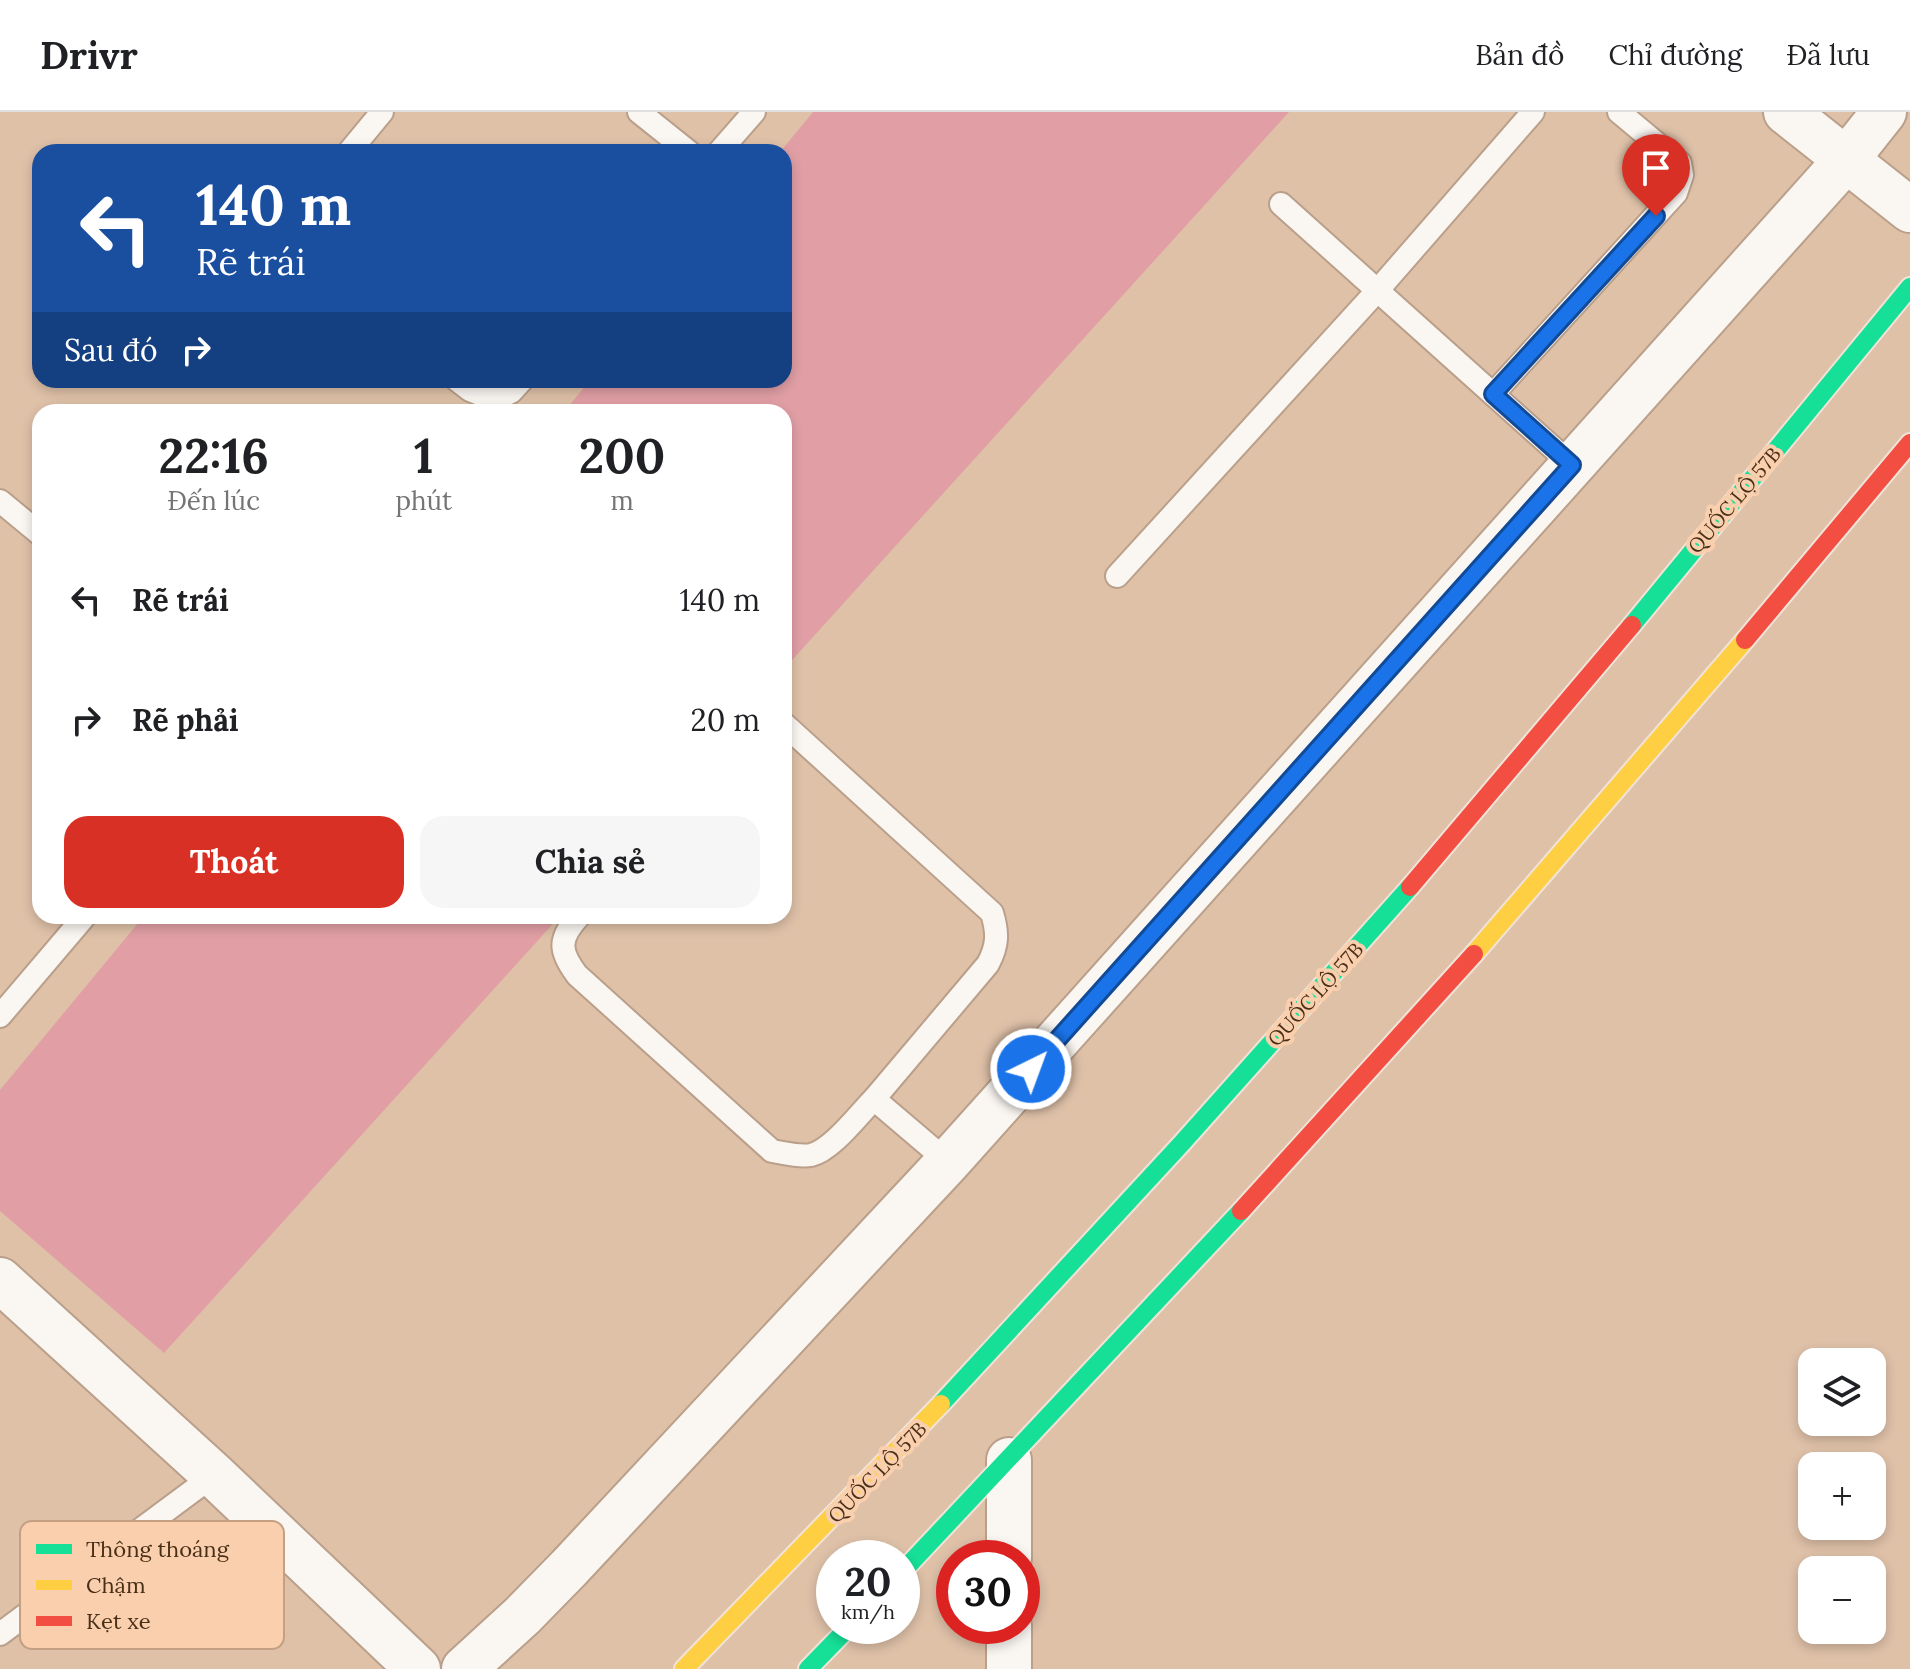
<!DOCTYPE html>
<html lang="vi">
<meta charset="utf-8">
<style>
body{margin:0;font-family:Lora,serif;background:#f6f6f6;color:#202124;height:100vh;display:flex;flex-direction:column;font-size:30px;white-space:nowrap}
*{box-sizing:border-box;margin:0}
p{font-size:26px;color:#757577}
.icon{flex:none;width:44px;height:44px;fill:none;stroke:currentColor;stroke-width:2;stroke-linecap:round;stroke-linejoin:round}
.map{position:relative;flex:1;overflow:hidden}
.panel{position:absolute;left:32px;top:292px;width:760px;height:520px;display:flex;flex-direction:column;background:#fff;border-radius:24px;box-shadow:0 4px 12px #0003}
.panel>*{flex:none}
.guide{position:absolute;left:32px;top:32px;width:760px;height:244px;border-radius:24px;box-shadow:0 4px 12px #0003;background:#1a4fa0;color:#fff;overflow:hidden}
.buttons{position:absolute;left:1798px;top:1236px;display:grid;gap:16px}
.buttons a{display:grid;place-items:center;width:88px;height:88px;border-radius:16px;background:#fff;box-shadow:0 4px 12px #0003;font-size:40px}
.speed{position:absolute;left:816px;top:1428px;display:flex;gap:16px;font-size:40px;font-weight:700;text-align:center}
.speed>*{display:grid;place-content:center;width:104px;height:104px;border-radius:50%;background:#fff;box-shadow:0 4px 12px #0003;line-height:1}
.speed small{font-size:20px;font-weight:400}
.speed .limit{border:12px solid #d22;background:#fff;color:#111}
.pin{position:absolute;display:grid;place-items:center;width:68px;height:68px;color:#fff;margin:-82px -34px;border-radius:50% 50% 50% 0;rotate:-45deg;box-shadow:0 0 8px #0007}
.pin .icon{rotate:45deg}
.me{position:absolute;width:88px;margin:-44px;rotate:42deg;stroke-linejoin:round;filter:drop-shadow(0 0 6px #0008)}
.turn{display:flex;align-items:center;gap:28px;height:168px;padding:0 32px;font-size:36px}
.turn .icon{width:104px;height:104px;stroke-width:2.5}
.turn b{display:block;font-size:56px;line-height:68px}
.then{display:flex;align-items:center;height:76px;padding:0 32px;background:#0003;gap:16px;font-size:30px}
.eta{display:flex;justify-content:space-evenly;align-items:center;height:136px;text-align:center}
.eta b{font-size:48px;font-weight:700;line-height:56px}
.button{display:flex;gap:16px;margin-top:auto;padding:16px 32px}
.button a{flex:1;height:92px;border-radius:24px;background:#d93025;color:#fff;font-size:32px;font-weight:700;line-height:92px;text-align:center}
.button a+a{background:#f6f6f6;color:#202124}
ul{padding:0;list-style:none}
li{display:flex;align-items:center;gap:24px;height:120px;padding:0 32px}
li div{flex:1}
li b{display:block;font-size:30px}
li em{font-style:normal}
header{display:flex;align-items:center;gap:48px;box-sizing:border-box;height:112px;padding:0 40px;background:#fff;border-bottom:2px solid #e0e0e0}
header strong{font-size:38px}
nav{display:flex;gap:44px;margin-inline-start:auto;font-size:28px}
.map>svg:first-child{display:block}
.green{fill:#e19fa5}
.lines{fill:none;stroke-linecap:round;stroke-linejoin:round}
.lane-casing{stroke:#ba9f8a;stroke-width:26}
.street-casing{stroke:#ba9f8a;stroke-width:48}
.fast-casing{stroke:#f1e3d8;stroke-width:22}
.slow-casing{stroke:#f1e3d8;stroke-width:22}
.jam-casing{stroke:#f1e3d8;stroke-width:22}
.lane{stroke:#faf6f2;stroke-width:22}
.street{stroke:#faf6f2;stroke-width:44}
.fast{stroke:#16e098;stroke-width:18}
.slow{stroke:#ffcf43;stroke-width:18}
.jam{stroke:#f24e42;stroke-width:18}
.route-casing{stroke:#114b97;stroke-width:20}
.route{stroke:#1a73e8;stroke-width:14}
.labels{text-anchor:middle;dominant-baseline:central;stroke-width:8;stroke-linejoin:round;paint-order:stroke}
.street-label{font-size:20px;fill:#4a2f17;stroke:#f9cfae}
.key{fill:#f9cfae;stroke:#c49f81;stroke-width:2}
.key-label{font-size:22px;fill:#4a2f17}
</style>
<header>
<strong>Drivr</strong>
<nav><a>Bản đồ</a><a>Chỉ đường</a><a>Đã lưu</a></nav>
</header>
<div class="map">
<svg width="1910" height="1557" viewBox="0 0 1910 1557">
<rect width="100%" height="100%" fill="#dfc1a8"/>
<g class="green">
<polygon points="813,0 1289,0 784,557 784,300 564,300 590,268 784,268 784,40 780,40"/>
<polygon points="144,804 560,804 164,1241 0,1099 0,978"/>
</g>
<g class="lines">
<defs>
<g id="lane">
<polyline points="639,0 689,40"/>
<polyline points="349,40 382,0"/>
<polyline points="719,40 754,0"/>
<polyline points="1281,92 1572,353"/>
<polyline points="457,268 470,278 495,288 511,280 522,268"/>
<polyline points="1493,282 1676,81 1682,63 1680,51 1619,0"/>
<polyline points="0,389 40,422"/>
<polyline points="1117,464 1377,179 1533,0"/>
<path d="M 784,612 L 992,801 C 998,821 998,833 988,852 L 874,987 L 948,1050"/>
<path d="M 579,804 C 558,827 559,839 577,863 L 772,1039 C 785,1041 798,1045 811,1043 C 832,1038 858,1003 874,987"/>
<polyline points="0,904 85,804"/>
<polyline points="0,1522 214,1363"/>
</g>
<g id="street">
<polyline points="1786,0 1910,98"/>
<polyline points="0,1168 214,1363 418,1557"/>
<polyline points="1009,1446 1009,1348"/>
<polyline points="464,1557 522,1504 569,1456 948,1050 1846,48 1884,0"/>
<polyline points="1009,1557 1009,1514"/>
</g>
<g id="fast">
<polyline points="1632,513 1910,175"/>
<polyline points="941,1292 1182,1031 1410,775"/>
<polyline points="902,1460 1241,1099"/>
<polyline points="808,1557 850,1514"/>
</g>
<g id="slow">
<polyline points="1474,842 1745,528"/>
<polyline points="684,1557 941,1292"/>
</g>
<g id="jam">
<polyline points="1745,528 1910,331"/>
<polyline points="1410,775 1632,513"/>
<polyline points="1241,1099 1474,842"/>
</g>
</defs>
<use href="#lane" class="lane-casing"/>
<use href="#street" class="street-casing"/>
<use href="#fast" class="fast-casing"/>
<use href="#slow" class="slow-casing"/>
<use href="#jam" class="jam-casing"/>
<use href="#lane" class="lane"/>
<use href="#street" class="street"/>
<use href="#fast" class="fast"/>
<use href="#slow" class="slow"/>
<use href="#jam" class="jam"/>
</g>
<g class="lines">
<defs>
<polyline id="route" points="1031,957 1572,353 1493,282 1656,104"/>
</defs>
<use href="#route" class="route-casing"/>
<use href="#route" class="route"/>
</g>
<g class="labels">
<g class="street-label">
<text transform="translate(1734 388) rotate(-50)">QUỐC LỘ 57B</text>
<text transform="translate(1315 882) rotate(-48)">QUỐC LỘ 57B</text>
<text transform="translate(877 1360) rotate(-46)">QUỐC LỘ 57B</text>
</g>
</g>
<rect x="20" y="1409" width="264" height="128" rx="12" class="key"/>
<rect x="36" y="1432" width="36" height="10" fill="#16e098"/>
<rect x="36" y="1468" width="36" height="10" fill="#ffcf43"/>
<rect x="36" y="1504" width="36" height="10" fill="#f24e42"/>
<g class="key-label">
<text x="86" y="1445">Thông thoáng</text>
<text x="86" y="1481">Chậm</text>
<text x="86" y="1517">Kẹt xe</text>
</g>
</svg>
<div class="buttons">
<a><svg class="icon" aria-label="layers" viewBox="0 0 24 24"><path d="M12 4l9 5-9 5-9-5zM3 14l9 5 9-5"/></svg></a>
<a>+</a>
<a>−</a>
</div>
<div class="speed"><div>20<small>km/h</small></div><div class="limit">30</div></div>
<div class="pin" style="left:1656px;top:104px;background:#d93025"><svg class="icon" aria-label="arrive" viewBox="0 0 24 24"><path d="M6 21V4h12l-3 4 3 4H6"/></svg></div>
<svg class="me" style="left:1031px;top:957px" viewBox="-20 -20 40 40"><circle r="17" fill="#1a73e8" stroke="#fff" stroke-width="3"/><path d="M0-11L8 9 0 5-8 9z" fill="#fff"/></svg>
<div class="guide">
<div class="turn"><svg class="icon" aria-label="left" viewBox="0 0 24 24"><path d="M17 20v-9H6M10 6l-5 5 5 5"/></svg><div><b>140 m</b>Rẽ trái</div></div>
<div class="then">Sau đó<svg class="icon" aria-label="right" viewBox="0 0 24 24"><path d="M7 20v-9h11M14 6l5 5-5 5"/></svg></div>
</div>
<section class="panel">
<div class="eta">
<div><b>22:16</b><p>Đến lúc</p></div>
<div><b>1</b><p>phút</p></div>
<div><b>200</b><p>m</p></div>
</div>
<ul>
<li><svg class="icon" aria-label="left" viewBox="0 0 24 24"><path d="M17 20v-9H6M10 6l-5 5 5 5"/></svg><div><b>Rẽ trái</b></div><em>140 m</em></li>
<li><svg class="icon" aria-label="right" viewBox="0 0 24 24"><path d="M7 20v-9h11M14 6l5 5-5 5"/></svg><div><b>Rẽ phải</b></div><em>20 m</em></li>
</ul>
<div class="button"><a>Thoát</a><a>Chia sẻ</a></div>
</section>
</div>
